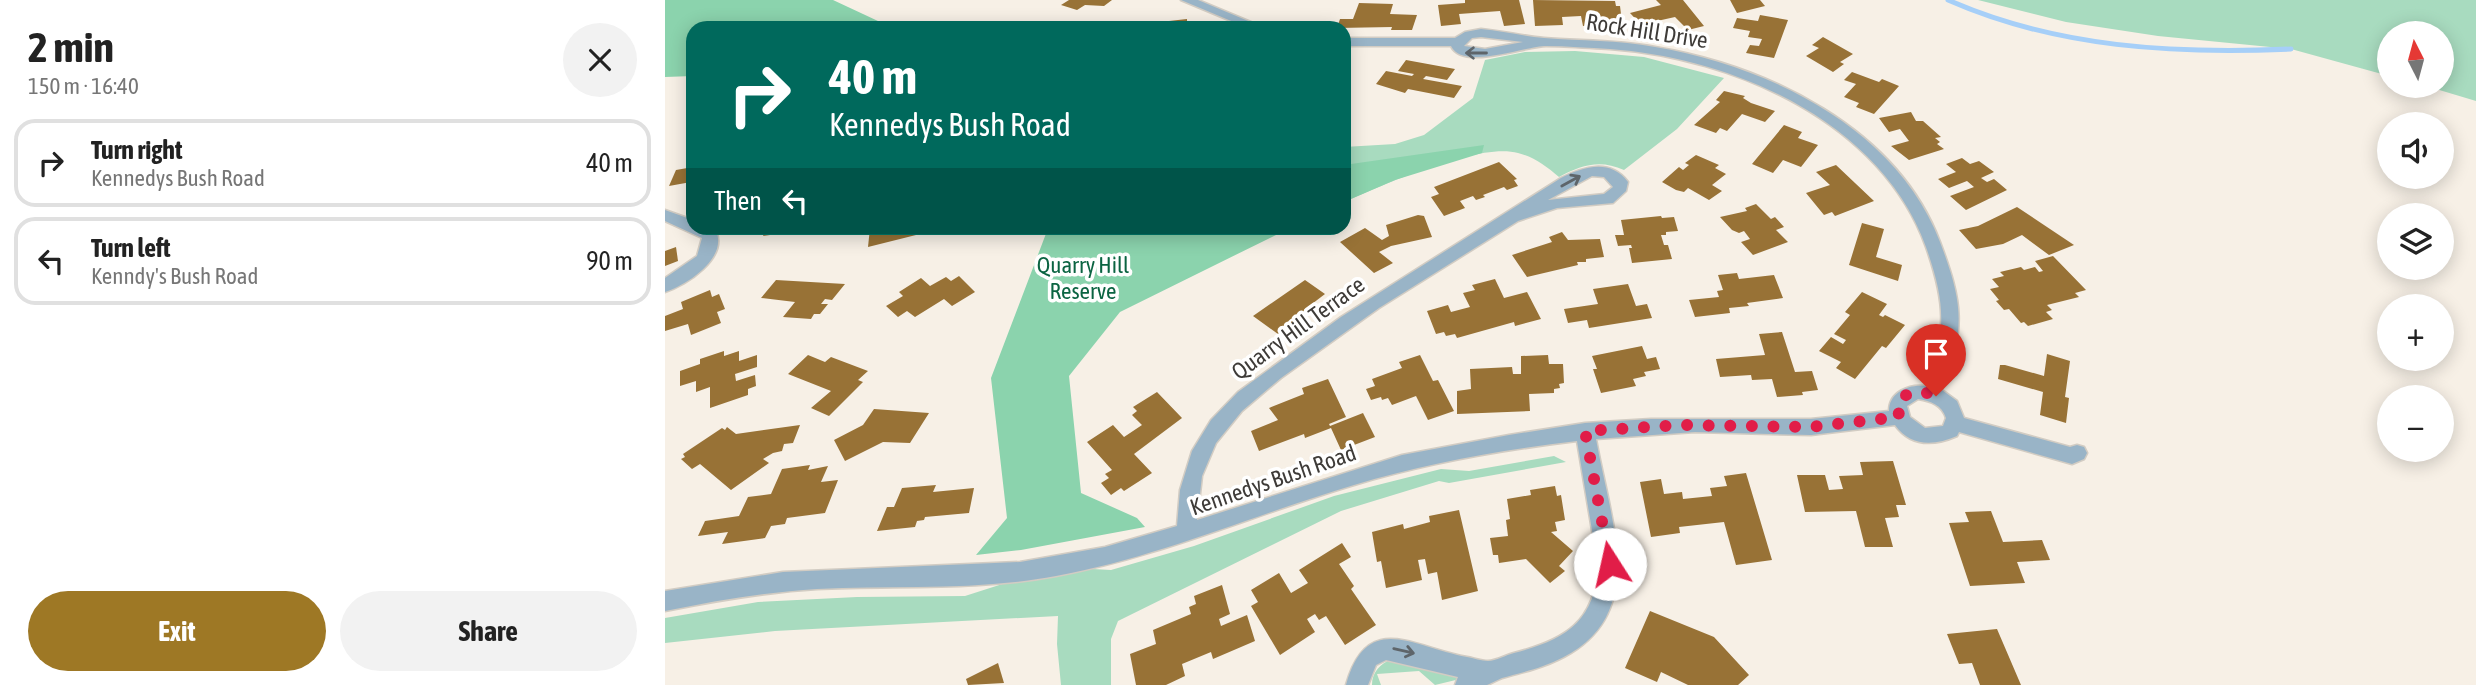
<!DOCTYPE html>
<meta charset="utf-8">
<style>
body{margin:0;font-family:"Asap Condensed",sans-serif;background:#f2f2f2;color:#222;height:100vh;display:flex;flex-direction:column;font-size:26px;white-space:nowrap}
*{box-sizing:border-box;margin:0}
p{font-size:23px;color:#767676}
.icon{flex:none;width:38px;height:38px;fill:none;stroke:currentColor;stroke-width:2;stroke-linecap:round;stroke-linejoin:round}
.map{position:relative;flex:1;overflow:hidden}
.details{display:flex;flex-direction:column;background:#fff;width:665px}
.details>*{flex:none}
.top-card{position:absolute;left:21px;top:21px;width:665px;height:214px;border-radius:21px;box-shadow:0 4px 18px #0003;background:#00695c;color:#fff;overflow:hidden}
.needle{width:46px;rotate:354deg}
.buttons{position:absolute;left:1712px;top:21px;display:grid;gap:14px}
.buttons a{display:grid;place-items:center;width:77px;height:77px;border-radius:50%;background:#fff;box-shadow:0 4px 18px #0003;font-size:35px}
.pin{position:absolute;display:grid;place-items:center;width:60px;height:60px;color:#fff;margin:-72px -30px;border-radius:50% 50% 50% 0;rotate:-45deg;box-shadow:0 0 7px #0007}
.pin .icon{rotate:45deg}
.me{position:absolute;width:77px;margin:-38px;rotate:350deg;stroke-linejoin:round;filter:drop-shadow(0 0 5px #0008)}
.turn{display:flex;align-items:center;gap:24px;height:147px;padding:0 28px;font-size:32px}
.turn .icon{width:91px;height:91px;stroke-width:2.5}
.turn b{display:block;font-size:49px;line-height:60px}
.then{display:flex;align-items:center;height:66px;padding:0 28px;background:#0003;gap:14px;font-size:26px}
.round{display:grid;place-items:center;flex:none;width:74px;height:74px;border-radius:37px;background:#f2f2f2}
.summary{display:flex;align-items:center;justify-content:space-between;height:119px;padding:0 28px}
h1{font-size:42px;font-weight:700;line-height:52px}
.button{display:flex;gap:14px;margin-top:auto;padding:14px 28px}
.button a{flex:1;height:80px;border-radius:42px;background:#9e7825;color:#fff;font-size:28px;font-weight:700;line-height:80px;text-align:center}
.button a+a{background:#f2f2f2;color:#222}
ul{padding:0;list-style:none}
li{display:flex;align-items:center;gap:21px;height:88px;margin:0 14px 10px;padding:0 14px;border:4px solid #e0e0e0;border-radius:21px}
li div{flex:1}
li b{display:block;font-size:26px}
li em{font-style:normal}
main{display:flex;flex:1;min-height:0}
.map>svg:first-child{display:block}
.green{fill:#a8dbbf}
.forest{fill:#8bd3ad}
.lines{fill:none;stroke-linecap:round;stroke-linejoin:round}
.stream{stroke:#a6cff8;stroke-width:5}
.building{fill:#987236}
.street-casing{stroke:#d2ccc3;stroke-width:3}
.street{fill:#99b4c7;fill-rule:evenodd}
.oneway{stroke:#5e656a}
.route{stroke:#e11d48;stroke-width:12;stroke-dasharray:0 21.6}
.labels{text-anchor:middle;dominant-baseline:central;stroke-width:7;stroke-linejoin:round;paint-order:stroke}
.street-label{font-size:23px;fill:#3e3b38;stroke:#fff}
.park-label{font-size:23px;fill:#0b6442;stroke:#fff}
</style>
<main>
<section class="details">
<div class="summary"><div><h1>2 min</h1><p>150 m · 16:40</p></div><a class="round"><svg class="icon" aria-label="close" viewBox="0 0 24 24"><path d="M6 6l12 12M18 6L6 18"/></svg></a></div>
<ul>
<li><svg class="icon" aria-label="right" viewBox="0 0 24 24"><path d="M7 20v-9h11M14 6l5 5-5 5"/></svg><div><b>Turn right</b><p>Kennedys Bush Road</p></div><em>40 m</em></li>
<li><svg class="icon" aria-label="left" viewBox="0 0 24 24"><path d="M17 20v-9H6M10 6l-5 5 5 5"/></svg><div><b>Turn left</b><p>Kenndy's Bush Road</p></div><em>90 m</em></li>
</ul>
<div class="button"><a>Exit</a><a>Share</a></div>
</section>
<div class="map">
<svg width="1811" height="685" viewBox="0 0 1811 685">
<rect width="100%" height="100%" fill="#f7f0e6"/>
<g class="green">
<polygon points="1313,0 1811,0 1811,101 1761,86 1776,86 1776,33 1724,33 1724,76 1626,49 1493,36 1401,22"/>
<path d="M 910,51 L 979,57 L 1059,78 L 1012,129 L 959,170 C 935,159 916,165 894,177 C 881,166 869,157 853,153 C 813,142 718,185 679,202 L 679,147 L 730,144 L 759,135 L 808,98 L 820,60 L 860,52 Z"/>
<polygon points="889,456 901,462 784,483 774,481 676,511 453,621 446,639 446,685 396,685 392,644 393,616 110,631 0,643 0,618 93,602 192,597 300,596 391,567 446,570 529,546 669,496 776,469 804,471"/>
<path d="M 727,659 L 799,678 L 770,685 L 754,671 L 712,674 L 716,685 L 707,685 C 707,672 715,664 727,659 Z"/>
</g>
<g class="forest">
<polygon points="0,0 168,0 228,28 28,28 28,76 0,77"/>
<polygon points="819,145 817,153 730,180 679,202 679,165"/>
<polygon points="377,228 625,228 455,312 404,376 416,493 472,518 480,527 356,550 311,555 342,518 326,378 382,231"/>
</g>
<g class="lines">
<path class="stream" d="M 1283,0 C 1392,48 1509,54 1626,49"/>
</g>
<g class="building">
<polygon points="404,0 447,0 439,6 420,5 412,10 396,5"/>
<polygon points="800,0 854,0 860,24 839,26 835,11 794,14 796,24 776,26 773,5 800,3"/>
<polygon points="868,0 950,1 951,6 955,6 956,14 952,15 953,21 942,22 942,25 918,26 916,16 897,17 898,25 870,26"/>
<polygon points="991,0 1018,0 1039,26 1023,30 1010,17 992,21 997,27 982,31 965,13 996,5"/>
<polygon points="1065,0 1095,0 1100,6 1072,13"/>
<polygon points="694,3 728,4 725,14 752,15 747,30 726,30 727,27 672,28 675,19 688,19"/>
<polygon points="1095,15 1123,20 1109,58 1081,53 1085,45 1094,46 1097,39 1083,37 1085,31 1068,28 1072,18 1093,21"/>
<polygon points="522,19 522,28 502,28 504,21"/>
<polygon points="1158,37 1188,54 1175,62 1179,64 1168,72 1141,56 1154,48 1147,45"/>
<polygon points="741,60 790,69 782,80 761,76 758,79 797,86 789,98 743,89 740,93 711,84 721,71 747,76 749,74 733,71"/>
<polygon points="1187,72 1214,82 1217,79 1234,86 1209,114 1191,107 1194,103 1179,97 1191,84 1179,80"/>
<polygon points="1059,91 1080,96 1078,98 1086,103 1110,111 1100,122 1077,114 1062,131 1055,128 1051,133 1029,125 1055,102 1051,100"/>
<polygon points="1246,112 1251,121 1258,121 1276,137 1270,138 1275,142 1272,144 1279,149 1244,160 1226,146 1244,141 1235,129 1224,132 1214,118"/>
<polygon points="1119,125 1137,132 1133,138 1153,145 1136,167 1118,160 1108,173 1087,164"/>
<polygon points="1031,155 1054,165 1050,168 1061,174 1047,185 1057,191 1044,200 1023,188 1019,192 1011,190 997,182 1014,167 1018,170 1024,165 1020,163"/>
<polygon points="1297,158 1305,164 1314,161 1329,172 1316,178 1322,182 1329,179 1342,190 1301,210 1285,196 1309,187 1302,181 1284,188 1273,179 1291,172 1281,164"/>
<polygon points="834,162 852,179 849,180 853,186 842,190 839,187 818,195 820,197 811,200 808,196 795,201 800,208 779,216 766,197 774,194 769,187"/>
<polygon points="1171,165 1209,201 1170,216 1167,212 1159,215 1141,193 1165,185 1151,172"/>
<polygon points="28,167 28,195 21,196 26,182 4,186 11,170"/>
<polygon points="1091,204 1106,219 1110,217 1119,227 1111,230 1123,242 1088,255 1076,242 1085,239 1079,231 1074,233 1067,230 1055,217 1082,211 1080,208"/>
<polygon points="1352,207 1409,245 1384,255 1357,235 1338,244 1311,249 1294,230 1313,226"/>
<polygon points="753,215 759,216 767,237 726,246 714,252 728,263 709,273 675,242 700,228 717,240 724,236 721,225"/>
<polygon points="996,216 997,218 1009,217 1013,231 1001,232 1001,235 996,235 999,245 1003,245 1007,259 967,263 964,248 967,248 966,245 953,246 950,235 959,235 956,220"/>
<polygon points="1197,223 1219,229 1211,257 1237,265 1233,281 1184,265"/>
<polygon points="102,228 127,228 126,232 98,236"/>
<polygon points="205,228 275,228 275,229 203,247"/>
<polygon points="897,232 903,240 935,239 939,257 921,259 921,262 912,262 913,265 862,277 847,255 887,242 884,237"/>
<polygon points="11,247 13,261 0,266 0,251"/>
<polygon points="1388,256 1421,290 1410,293 1414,297 1382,305 1387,310 1381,312 1388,319 1363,326 1359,322 1356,323 1344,309 1339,310 1331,301 1334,300 1325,289 1334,287 1327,279 1339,276 1335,272 1356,267 1359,270 1370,267 1374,272 1378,271 1370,261"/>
<polygon points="1072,273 1074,279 1109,275 1118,298 1082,303 1084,306 1064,308 1065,313 1030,317 1024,300 1054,297 1052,291 1058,290 1053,275"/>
<polygon points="294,276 310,292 287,306 279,299 250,317 242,311 233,317 221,306 238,296 234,292 256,278 265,286 281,277 286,281"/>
<polygon points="830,279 839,298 862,292 876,319 850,326 849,322 792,338 790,334 781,336 779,332 771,334 762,311 783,305 786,312 805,307 798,293 810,290 807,285"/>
<polygon points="111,280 180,284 167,300 160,299 156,304 163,304 155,314 149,314 146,319 118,317 130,302 96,298"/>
<polygon points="640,280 660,294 639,310 643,313 613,334 588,316"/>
<polygon points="963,284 971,306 982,304 987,318 924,328 922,320 903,323 899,309 933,304 928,289"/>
<polygon points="45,290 47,297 54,294 60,309 52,312 56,323 26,335 23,324 0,331 0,316 18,309 16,302"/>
<polygon points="1197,292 1222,304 1214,315 1218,317 1220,315 1240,325 1221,348 1217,346 1190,379 1171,368 1176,362 1154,351 1166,337 1178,344 1181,340 1169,334 1185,315 1180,312"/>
<polygon points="1117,332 1130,372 1147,371 1153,390 1137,392 1138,395 1112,397 1107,379 1087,380 1086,375 1055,377 1051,359 1100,355 1094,334"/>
<polygon points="977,346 982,359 991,357 995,369 979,372 981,376 968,379 971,386 936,393 928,369 932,369 927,356"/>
<polygon points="59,351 59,356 74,351 74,361 92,355 92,367 70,374 71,381 90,375 91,386 83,389 83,395 45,408 45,387 31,392 31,381 15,386 15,371 35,364 35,359"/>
<polygon points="1382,354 1405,361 1400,397 1404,398 1401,423 1375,415 1378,392 1333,379 1335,365 1340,365 1379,376"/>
<polygon points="143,355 160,362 166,357 203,371 193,380 198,382 164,416 146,408 166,391 123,374"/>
<polygon points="755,355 768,381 773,380 789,411 763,420 751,396 727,405 723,398 717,400 716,397 706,400 701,389 710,386 707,379 737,368 734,362"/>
<polygon points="883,355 884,364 898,364 899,383 894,384 895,388 889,389 889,393 864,394 865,411 792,414 792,391 806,389 805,369 847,367 848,374 856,374 856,356"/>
<polygon points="663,379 681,417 664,424 665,426 698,413 710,437 676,450 666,428 640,438 639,434 594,451 586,431 613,420 604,408 639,394 637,388"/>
<polygon points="492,392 517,418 469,454 487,473 459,491 456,488 446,495 436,483 444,478 440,474 447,470 422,442 448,425 459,437 477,425 467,415 472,411 468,407"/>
<polygon points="209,409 264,413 245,443 218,442 180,461 169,440 198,425"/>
<polygon points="135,425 128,443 119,444 117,451 108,453 98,459 104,463 66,490 35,464 27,469 16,459 20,457 18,454 57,428 60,430 62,427 71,434"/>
<polygon points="1228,461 1241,505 1231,505 1234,517 1220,518 1228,547 1200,547 1191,511 1140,512 1132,475 1160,475 1164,490 1178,489 1174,476 1198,475 1195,462"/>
<polygon points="145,465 143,470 163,466 156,482 173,480 160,513 122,518 120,524 106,526 100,538 57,544 63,532 33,536 40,521 74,516 83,497 106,494 117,469"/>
<polygon points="1081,473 1107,560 1071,565 1059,522 1014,527 1015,533 986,537 975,482 996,479 999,494 1017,492 1018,499 1047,496 1045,488 1062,486 1059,476"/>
<polygon points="271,485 268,492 309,488 304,513 260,517 259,520 252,521 250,527 212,531 222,507 229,507 237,488"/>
<polygon points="890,486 892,496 896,495 900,520 890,522 892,531 886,532 908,551 894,566 900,571 885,583 861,559 834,563 833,555 828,555 825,538 843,536 841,520 845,519 842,499 866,495 865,490"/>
<polygon points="794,510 813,591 777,600 772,572 763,574 760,559 753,560 757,580 721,588 716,561 712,562 707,532 738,524 739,529 765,522 764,516"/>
<polygon points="1326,511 1338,542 1377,540 1385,560 1352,562 1360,583 1305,586 1284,523 1304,522 1300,512"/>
<polygon points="677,543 686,557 674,564 689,586 686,589 711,625 680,645 661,616 654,620 650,614 642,619 650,632 615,655 586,606 593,602 586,590 614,573 626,593 643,583 634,570"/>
<polygon points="557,585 565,614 554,619 556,626 582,615 590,641 548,659 546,652 517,664 520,676 501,685 471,685 465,654 491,644 488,630 526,614 524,607 531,604 529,596"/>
<polygon points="985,611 1049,637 1084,675 1073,685 1023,685 996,672 992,682 960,668"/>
<polygon points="1332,629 1356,685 1315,685 1307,663 1294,664 1282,634"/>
<polygon points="333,663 339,683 303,685 301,679"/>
</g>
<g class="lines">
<defs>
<g id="street">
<polygon points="516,0 533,0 600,28 583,28"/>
<path d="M 816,29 C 837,31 858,36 879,38 C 916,41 953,40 990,47 C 1103,66 1232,128 1275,242 C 1298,303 1301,329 1277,390 L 1292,401 L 1299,418 L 1405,447 L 1412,445 L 1419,447 L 1422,453 L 1419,459 L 1407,464 L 1294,432 L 1292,436 C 1269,446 1246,447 1230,425 L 1146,435 L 1030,432 L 931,439 C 946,526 990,626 878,666 C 865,671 850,674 837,678 C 832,680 827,683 822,685 C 813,685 799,685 790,685 L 793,677 L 721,660 L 711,665 L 703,685 L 681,685 C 702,610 747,647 802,657 C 808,658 817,661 823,661 C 831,661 841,655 849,653 C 900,640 930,622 933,566 L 912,441 C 837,450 762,463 689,485 C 588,515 494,557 391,576 C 312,591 231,585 152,589 C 101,592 50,601 0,611 L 0,591 L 118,572 L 355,562 L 440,547 L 512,526 L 515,490 L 527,451 L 546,420 L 573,392 L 676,317 L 896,178 C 918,167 945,158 963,182 L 961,191 L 948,203 L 892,208 L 853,221 L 714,308 L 616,378 L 577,411 L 551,443 L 537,476 L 532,520 L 737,455 L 844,435 L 920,423 L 986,419 L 1146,419 L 1224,411 C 1224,392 1244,384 1260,386 C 1283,333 1280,301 1261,247 C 1216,122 1069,58 945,49 C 924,48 902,46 881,46 C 860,46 798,71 786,46 L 679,46 L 679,38 L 790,38 L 800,32 ZM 816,37 L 858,42 L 820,49 L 799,46 L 807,38 ZM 927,176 L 939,177 L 948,187 L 939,194 L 883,200 ZM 1253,399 C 1266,401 1277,405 1281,418 L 1278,426 L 1260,428 L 1245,417 L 1242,406 Z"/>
<path d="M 0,210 L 28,220 L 28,228 L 43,228 L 51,231 C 63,258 22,285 0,292 L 0,278 L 32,256 L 37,238 L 0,221 Z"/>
</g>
</defs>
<use href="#street" class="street-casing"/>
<use href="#street" class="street"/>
</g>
<defs><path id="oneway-shaft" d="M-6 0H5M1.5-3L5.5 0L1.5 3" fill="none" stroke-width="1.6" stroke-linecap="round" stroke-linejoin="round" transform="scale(1.75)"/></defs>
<g class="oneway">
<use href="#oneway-shaft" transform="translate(811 53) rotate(180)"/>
<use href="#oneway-shaft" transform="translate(906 181) rotate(-29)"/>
<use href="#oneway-shaft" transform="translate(739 651) rotate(13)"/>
</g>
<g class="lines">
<path class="route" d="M 945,564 L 920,431 L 1016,425 L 1144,427 L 1234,417 L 1233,404 C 1241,389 1257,390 1271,396"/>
</g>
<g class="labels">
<g class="street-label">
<text transform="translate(982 31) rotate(9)">Rock Hill Drive</text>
<text transform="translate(633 328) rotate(-36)">Quarry Hill Terrace</text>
<text transform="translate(608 480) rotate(-19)">Kennedys Bush Road</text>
</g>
<g class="park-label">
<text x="418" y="265">Quarry Hill<tspan x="418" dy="26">Reserve</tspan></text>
</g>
</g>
</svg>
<div class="buttons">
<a><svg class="needle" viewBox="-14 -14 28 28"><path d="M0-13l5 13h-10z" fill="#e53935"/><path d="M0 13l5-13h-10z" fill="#767676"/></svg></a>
<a><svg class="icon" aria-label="sound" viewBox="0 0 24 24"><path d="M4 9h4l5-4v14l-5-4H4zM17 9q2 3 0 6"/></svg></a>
<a><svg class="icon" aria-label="layers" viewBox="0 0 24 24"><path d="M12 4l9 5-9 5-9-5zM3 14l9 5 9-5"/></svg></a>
<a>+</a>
<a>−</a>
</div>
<div class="pin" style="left:1271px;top:396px;background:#d93025"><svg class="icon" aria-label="arrive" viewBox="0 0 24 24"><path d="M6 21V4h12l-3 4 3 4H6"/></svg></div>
<svg class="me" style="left:945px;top:564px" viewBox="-20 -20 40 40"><circle r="19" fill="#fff"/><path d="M0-13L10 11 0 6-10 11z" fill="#e11d48"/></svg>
<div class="top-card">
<div class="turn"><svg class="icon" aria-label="right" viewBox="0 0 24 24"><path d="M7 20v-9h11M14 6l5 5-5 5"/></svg><div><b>40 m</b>Kennedys Bush Road</div></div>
<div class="then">Then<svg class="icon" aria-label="left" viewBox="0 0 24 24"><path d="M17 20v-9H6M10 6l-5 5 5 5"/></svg></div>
</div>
</div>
</main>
